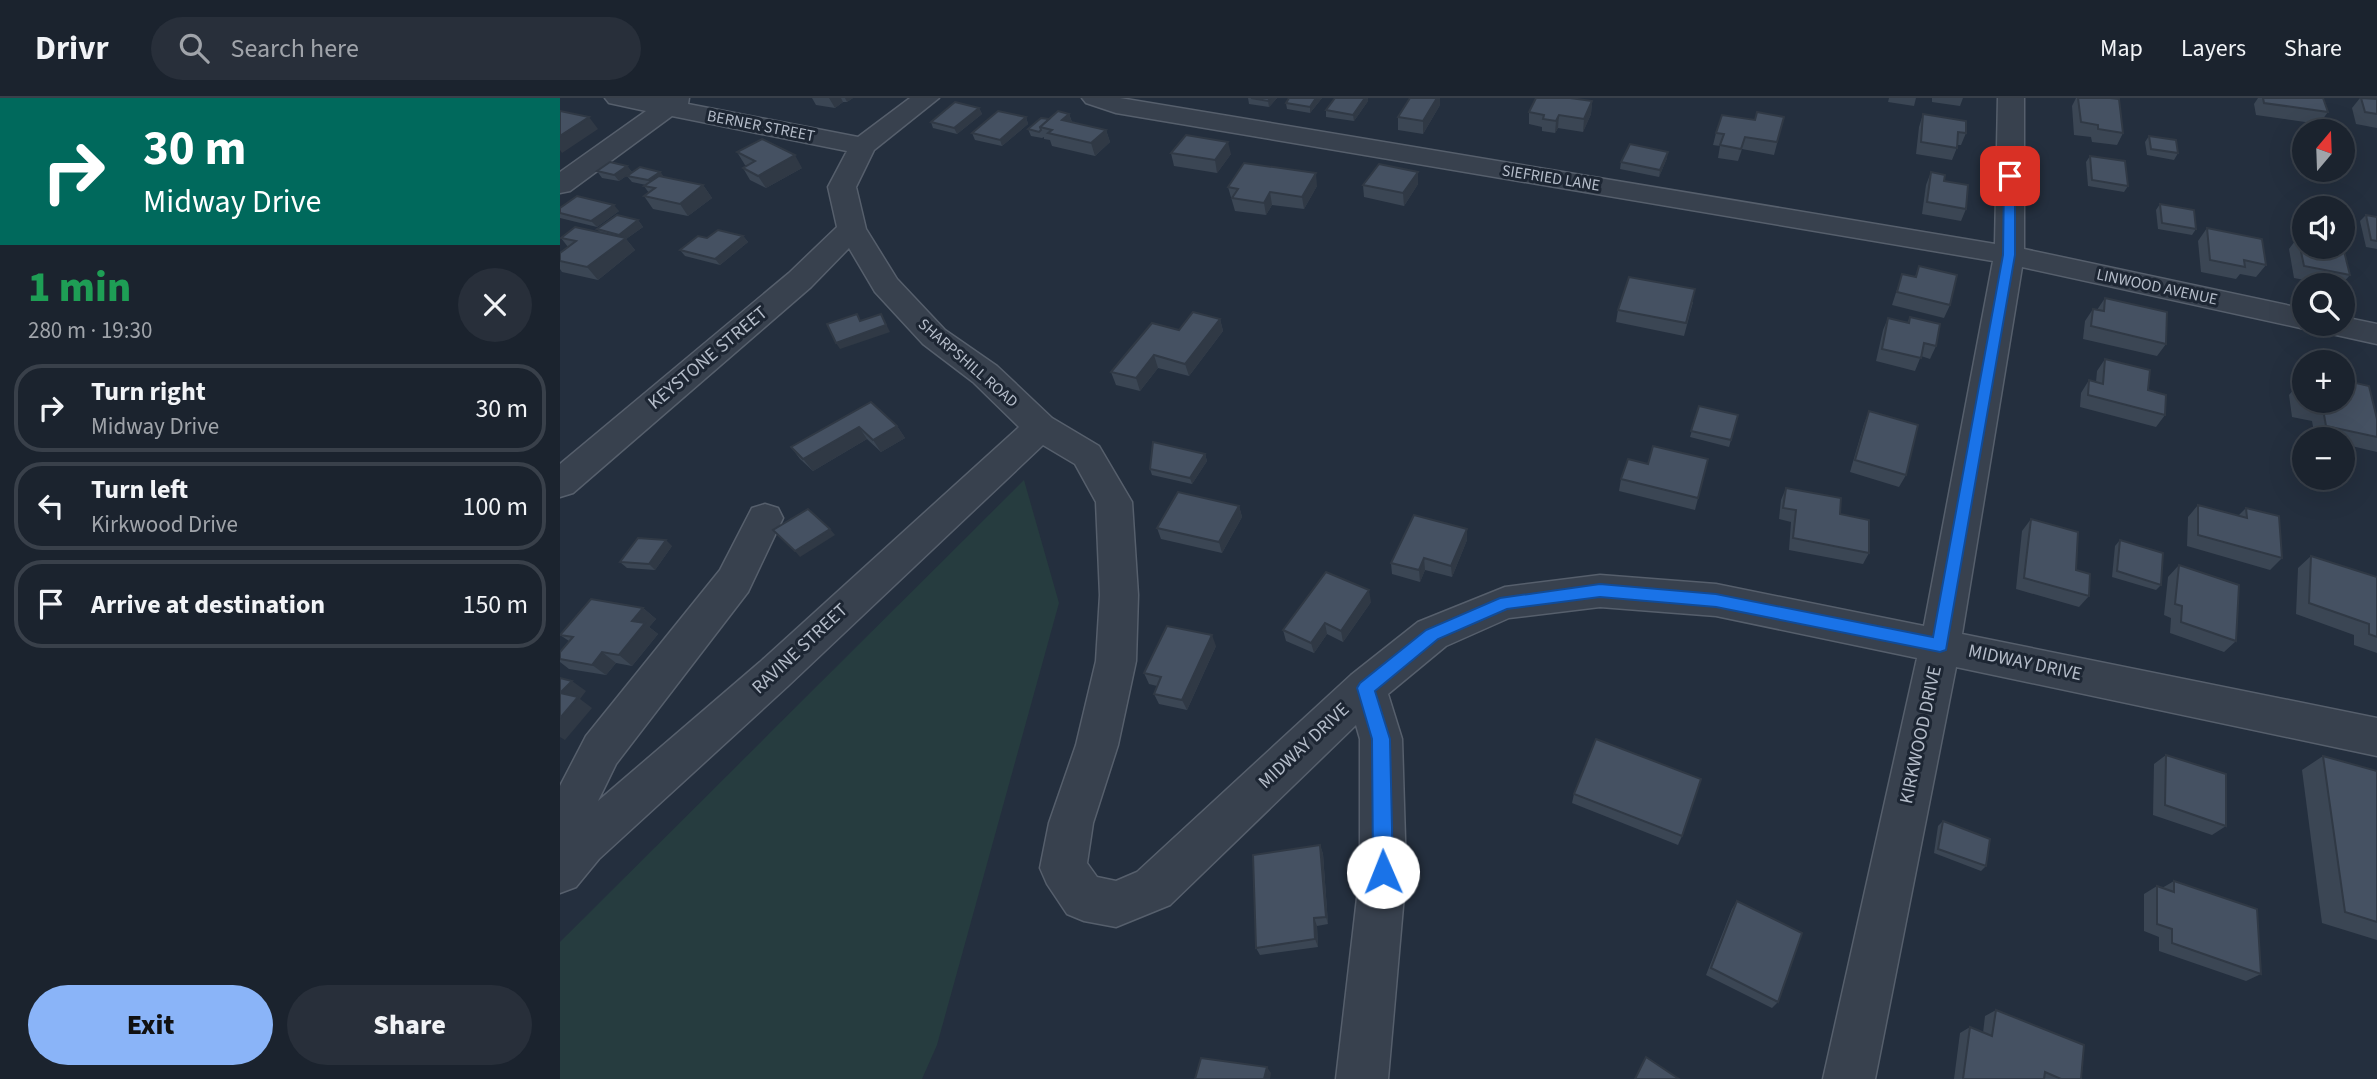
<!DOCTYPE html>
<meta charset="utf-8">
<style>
body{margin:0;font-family:"Source Sans 3",sans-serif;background:#282f3a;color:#f1f3f6;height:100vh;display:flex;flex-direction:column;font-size:26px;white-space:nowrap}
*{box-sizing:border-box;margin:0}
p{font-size:23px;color:#a0a4aa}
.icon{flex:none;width:38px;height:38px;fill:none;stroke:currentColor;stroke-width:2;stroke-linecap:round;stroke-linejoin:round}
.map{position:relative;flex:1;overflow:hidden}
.drawer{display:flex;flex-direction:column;background:#1b232e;width:560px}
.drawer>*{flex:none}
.guide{background:#00695c;color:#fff;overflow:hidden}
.needle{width:46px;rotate:19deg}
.buttons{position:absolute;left:1732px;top:21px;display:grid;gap:14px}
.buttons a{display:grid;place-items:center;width:63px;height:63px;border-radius:50%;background:#1b232e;box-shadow:0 7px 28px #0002,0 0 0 2px #39404a;font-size:35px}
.pin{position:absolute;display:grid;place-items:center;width:60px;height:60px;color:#fff;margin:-30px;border-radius:14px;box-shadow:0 4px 10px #0006}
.me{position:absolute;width:77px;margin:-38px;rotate:359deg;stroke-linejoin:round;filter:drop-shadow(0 0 5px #0008)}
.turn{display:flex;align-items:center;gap:24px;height:147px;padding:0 28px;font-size:32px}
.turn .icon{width:91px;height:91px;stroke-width:2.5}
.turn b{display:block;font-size:49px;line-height:60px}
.round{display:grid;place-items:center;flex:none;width:74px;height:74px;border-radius:37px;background:#282f3a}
.head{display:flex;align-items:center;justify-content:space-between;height:119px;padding:0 28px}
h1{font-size:42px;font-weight:800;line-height:52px;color:#1e9e55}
.cta{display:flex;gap:14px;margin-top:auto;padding:14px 28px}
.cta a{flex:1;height:80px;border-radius:42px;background:#8ab4f8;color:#111;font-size:28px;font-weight:800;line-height:80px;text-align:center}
.cta a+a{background:#282f3a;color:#f1f3f6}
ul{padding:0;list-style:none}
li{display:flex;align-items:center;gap:21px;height:88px;margin:0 14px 10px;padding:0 14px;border:4px solid #39404a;border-radius:28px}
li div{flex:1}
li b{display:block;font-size:26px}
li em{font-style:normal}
header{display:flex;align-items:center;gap:42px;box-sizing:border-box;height:98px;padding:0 35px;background:#1b232e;border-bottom:2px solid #39404a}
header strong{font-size:33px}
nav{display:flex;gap:38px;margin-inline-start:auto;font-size:24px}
.search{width:490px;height:63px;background:#282f3a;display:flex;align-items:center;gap:18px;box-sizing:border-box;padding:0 24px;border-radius:38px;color:#a0a4aa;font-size:26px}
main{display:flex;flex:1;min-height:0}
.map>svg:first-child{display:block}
.green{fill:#263c3f}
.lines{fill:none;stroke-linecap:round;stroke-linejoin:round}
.minor-casing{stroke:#565f6c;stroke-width:3}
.minor{fill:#38414e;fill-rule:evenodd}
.wall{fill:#3b4654}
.shaded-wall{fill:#303945}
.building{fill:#455162;stroke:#303945;stroke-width:2}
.route{fill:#1a73e8;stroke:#114b97;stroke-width:2}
.labels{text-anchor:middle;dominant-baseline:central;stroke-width:6;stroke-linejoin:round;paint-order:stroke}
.far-street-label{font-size:16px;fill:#b4bcc9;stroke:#1d2633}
.street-label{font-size:19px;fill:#b4bcc9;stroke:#1d2633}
</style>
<header>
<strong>Drivr</strong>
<div class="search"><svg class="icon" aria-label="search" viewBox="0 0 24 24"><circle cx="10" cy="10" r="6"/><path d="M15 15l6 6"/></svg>Search here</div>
<nav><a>Map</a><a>Layers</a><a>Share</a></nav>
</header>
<main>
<section class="drawer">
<div class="guide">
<div class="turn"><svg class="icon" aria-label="right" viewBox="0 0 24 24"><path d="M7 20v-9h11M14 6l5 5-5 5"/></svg><div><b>30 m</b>Midway Drive</div></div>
</div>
<div class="head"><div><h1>1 min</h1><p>280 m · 19:30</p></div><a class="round"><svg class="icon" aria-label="close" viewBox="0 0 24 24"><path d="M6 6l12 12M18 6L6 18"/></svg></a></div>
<ul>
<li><svg class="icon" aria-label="right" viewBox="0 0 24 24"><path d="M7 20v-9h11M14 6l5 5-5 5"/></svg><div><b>Turn right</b><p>Midway Drive</p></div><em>30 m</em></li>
<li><svg class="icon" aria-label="left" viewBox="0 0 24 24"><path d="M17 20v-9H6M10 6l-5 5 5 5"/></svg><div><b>Turn left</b><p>Kirkwood Drive</p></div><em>100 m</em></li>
<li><svg class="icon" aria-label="arrive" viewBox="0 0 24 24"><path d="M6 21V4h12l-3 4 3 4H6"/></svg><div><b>Arrive at destination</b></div><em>150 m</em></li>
</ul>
<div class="cta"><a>Exit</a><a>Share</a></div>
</section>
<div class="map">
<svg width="1817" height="981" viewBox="0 0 1817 981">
<rect width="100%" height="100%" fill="#242f3e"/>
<polygon class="green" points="464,382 499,505 377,947 362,981 0,981 0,844"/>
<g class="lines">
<defs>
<polygon id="minor" points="45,0 129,0 128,6 298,39 350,0 379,0 314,52 296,89 306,131 337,181 385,232 437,268 492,320 539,348 572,404 578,497 576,563 558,647 533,725 527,765 537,779 556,783 577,774 791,577 858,524 945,489 1040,477 1156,486 1364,528 1433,163 556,15 526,5 522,0 560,0 1435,146 1438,0 1464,0 1464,151 1745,211 1745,226 1783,226 1783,219 1817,226 1817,246 1758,233 1755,228 1745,231 1462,169 1402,536 1817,620 1817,658 1396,569 1315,981 1263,981 1357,560 1156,518 1040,509 949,520 886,548 828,596 842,641 846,774 828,981 776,981 800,774 800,641 796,627 610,807 556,829 524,823 507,816 487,786 480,770 489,725 516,647 536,563 540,497 536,404 515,366 483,347 228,588 39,761 16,789 0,795 0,688 26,638 160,472 192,410 205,406 218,410 223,420 188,494 56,666 38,703 200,564 459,329 413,284 363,246 315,194 289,150 251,189 13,395 0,399 0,366 229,175 277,129 268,89 287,53 112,18 10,93 0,95 0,74 86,13 49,5"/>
</defs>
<use href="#minor" class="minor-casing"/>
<use href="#minor" class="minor"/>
</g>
<g class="wall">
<polygon points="252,0 293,0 287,4 283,4 275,10 256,7"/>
<polygon points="688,0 717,0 709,9 689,6"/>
<polygon points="729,0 762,0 750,15 727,11 726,5"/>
<polygon points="1329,0 1356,0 1354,8 1328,4"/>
<polygon points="1372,0 1403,0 1400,8 1372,4"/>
<polygon points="1516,0 1550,0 1563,35 1557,47 1532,44 1531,39 1514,37 1512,8"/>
<polygon points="1698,0 1763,0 1768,14 1759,26 1696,17 1694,6"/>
<polygon points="1800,0 1817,1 1817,30 1796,26 1792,10"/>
<polygon points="808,3 794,23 766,19 766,12"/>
<polygon points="1032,3 1031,16 1023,34 998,30 995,35 982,33 982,29 969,26 969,14"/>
<polygon points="880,7 863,36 838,32 838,19"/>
<polygon points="419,10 422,16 397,36 373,30 371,24"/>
<polygon points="509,16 512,24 546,32 550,44 535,58 492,48 490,42 484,41 484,39 482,40 471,38 468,31 489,21"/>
<polygon points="1363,16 1406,35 1401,47 1398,47 1392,62 1356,56 1359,29"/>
<polygon points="466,19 468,26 442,48 415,42 412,35"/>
<polygon points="1224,19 1214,57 1182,51 1178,63 1158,60 1160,48 1153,47 1156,35 1195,22"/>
<polygon points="1589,38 1618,55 1614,62 1587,57 1585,44"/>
<polygon points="177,54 242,70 206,90 190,82 183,70 187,68 185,67"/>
<polygon points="611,55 671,56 657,75 614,68"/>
<polygon points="1530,58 1568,88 1564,94 1528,88 1526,64"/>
<polygon points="1107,60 1099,79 1060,71 1061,64"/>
<polygon points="67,68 72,74 59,83 42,80 37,73"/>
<polygon points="100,74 104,79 143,87 152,100 128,118 93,111 84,98 89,95 84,88 86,87 72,84 67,78"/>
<polygon points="1371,74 1384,83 1406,111 1401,123 1362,116 1366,87"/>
<polygon points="858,86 844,108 804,99 803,87"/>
<polygon points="757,88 744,111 712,107 706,117 675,113 668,89"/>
<polygon points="1600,106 1636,131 1632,137 1598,131 1596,112"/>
<polygon points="0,110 59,113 37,129 0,120"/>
<polygon points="1806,117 1817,119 1817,151 1806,149 1800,123"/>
<polygon points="78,122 83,129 66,141 75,152 38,182 2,174 0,171 0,155 8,149 1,140 40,134 37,131"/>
<polygon points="1647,130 1706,167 1696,179 1680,176 1676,181 1641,174 1638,143"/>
<polygon points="183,138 188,144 160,167 125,158 120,152 147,140"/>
<polygon points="1738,139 1790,177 1781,187 1770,187 1734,180 1729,151"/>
<polygon points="1359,168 1390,207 1384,220 1332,207 1342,176 1355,179"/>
<polygon points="1545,200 1606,246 1597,258 1523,241 1525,223 1533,211 1537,212"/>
<polygon points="1133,204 1124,238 1056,224 1058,212"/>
<polygon points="1350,219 1376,248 1370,261 1361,258 1355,273 1316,263 1323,232 1328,220 1347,225"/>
<polygon points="660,221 663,233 629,278 598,270 580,293 556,287 551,274 619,232"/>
<polygon points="1545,261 1588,292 1605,317 1596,329 1520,309 1521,295 1529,282 1536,284 1537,273"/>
<polygon points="1740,284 1817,321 1817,354 1783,346 1783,341 1761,341 1755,340 1752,323 1732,319 1729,297"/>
<polygon points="311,304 337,328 345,340 321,354 307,341 253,373 240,361 231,349"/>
<polygon points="1139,308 1178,317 1169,349 1130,339"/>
<polygon points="1309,313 1346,377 1339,389 1290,374 1304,326"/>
<polygon points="645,356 647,363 632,386 592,377 590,371"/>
<polygon points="1148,361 1135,412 1059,393 1061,381 1088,366"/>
<polygon points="1226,390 1309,455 1303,466 1229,452 1231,424 1219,421 1221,402"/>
<polygon points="1638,407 1678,418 1686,410 1722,460 1710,472 1627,448 1628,419"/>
<polygon points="679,408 682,419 662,455 601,441 597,430"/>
<polygon points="1471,421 1516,472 1529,498 1519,509 1456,491 1462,433"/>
<polygon points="907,431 907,442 892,479 865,472 860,484 832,476 831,465"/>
<polygon points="1560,442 1601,487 1596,492 1552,479 1555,448"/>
<polygon points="112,448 95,472 67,470 60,464"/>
<polygon points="1751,458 1817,479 1817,555 1794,547 1794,537 1736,516 1738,470"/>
<polygon points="1619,467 1676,543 1664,554 1610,535 1611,520 1604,517 1608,479"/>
<polygon points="811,504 783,544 767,536 754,555 726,543 723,532"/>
<polygon points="83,510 96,521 89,529 98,536 72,568 56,565 46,577 9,571 0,564 0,554 9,543 0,537"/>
<polygon points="656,548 627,612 599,606 594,596 597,588 589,586 584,575"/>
<polygon points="1606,657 1666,728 1652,737 1593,717 1594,666"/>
<polygon points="1763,658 1817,673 1817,842 1762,825 1742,672"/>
<polygon points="1014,696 1122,738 1118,747 1012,705"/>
<polygon points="1383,723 1426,768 1421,773 1374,755 1378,728"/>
<polygon points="760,747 763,756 768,826 757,828 758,849 700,857 696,850"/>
<polygon points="1614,783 1701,876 1686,883 1599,853 1599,839 1584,833 1584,796 1597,788 1602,790"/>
<polygon points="1177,803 1218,904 1212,910 1146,877 1172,811"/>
<polygon points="1436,912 1521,981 1394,981 1400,935 1410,929 1423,935 1425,918"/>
</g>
<g class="shaded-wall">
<polygon points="269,0 281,0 283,4 275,10"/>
<polygon points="285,0 293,0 287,4"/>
<polygon points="710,0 717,0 709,9 708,3"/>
<polygon points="756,0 762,0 750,15 750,9"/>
<polygon points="805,0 808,0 808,3 794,23 793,17"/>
<polygon points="877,0 880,0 880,7 863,36 863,23"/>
<polygon points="1032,3 1031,16 1023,34 1024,21"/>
<polygon points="419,10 422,16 397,36 394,30"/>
<polygon points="509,16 513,28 502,22"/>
<polygon points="999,17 998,30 995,35 996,23"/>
<polygon points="29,19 38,31 2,55 0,52 0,38"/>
<polygon points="466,19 468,26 442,48 440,42"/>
<polygon points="546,32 550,44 535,58 531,45"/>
<polygon points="668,44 671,56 657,75 655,62"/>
<polygon points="1108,54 1107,60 1099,79 1100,72"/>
<polygon points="235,57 242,70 206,90 198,78"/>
<polygon points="67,68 72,74 59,83 54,77"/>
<polygon points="100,74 105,80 93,89 88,82"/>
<polygon points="858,74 858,86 844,108 843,95"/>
<polygon points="756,75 757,88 744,111 742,99"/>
<polygon points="143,87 152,100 128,118 120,106"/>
<polygon points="710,94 712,107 706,117 704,105"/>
<polygon points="54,107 59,113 37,129 31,123"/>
<polygon points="78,122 83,129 66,141 75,152 38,182 27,169 63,142 59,137"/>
<polygon points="183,138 188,144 160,167 155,161"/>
<polygon points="321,216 330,234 280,251 276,245"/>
<polygon points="660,221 663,233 629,278 625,266"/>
<polygon points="594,257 598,270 580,293 576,280"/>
<polygon points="337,328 345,340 321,354 313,342"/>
<polygon points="299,329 307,341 253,373 243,361"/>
<polygon points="645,356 647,363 632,386 630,380"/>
<polygon points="679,408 682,419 662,455 659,444"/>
<polygon points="270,431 275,437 240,459 235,453"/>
<polygon points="907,431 907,442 892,479 891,468"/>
<polygon points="106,442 112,448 95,472 89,466"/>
<polygon points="864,460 865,472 860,484 859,472"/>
<polygon points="809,492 811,504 783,544 781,533"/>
<polygon points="83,510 96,521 89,529 98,536 72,568 59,557 72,523"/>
<polygon points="765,525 767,536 754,555 751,545"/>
<polygon points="652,537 656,548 627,612 622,602"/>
<polygon points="42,554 56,565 46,577 32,567"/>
<polygon points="12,583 26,593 20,601 32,610 5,642 0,639 0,595"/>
<polygon points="760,747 763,756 768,826 766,819"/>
<polygon points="754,820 757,828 758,849 755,841"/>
<polygon points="707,969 711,975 710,981 704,981"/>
</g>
<g class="building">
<polygon points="691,0 710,0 708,3"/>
<polygon points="729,0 756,0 750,9 726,5"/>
<polygon points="775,0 805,0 793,17 766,12"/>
<polygon points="850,0 877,0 863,23 838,19"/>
<polygon points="976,0 1010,0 1032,3 1024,21 999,17 996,23 983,21 984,17 969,14"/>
<polygon points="1518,0 1550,0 1559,1 1563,35 1538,31 1538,27 1521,24"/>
<polygon points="1703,0 1763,0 1768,14 1704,5"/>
<polygon points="1801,0 1817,1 1817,16 1805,14"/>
<polygon points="395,4 419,10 394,30 371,24"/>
<polygon points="0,13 29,19 0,38"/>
<polygon points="438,13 466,19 440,42 412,35"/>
<polygon points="498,13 509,16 502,22 546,32 531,45 488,35 492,32 480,29"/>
<polygon points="1197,14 1224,19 1217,44 1185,39 1181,51 1160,47 1164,36 1156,35 1162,17 1195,22"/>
<polygon points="1363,16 1406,23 1406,35 1398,34 1397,50 1361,44"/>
<polygon points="481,20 489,21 480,29 481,32 479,34 468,31"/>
<polygon points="626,37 668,44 655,62 611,55"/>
<polygon points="1589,38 1616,42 1618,55 1591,51"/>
<polygon points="202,41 235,57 198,78 183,70 195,63 177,54"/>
<polygon points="1070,46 1108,54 1100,72 1061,64"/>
<polygon points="1530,58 1565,63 1568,88 1532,82"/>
<polygon points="50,64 67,68 54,77 37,73"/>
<polygon points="684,65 756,75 742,99 710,94 704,105 672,100 678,91 668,89"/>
<polygon points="819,66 858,74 843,95 803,87"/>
<polygon points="80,69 100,74 88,82 67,78"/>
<polygon points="1371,74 1385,77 1384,83 1408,87 1406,111 1367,104"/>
<polygon points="99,78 143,87 120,106 84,98 95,90 84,88"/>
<polygon points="17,98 54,107 31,123 0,115 0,110"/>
<polygon points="1600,106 1634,112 1636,131 1602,125"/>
<polygon points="57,117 78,122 59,137 37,131"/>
<polygon points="1806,117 1817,119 1817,143 1811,142"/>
<polygon points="15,129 66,140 27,169 0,163 0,155 16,143 1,140"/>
<polygon points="1647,130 1702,141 1706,167 1684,162 1685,169 1650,162"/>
<polygon points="158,132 183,138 155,161 120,152 138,138 147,140"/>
<polygon points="1738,139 1745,140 1745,149 1783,149 1790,177 1744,168"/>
<polygon points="1359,168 1397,177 1390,207 1337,194 1342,176 1356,179"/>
<polygon points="1069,179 1135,191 1126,225 1058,212"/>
<polygon points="1545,200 1607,214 1606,246 1531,228 1533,211 1544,213"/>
<polygon points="633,214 660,221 625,266 594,257 576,280 551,274 592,225 619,232"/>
<polygon points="297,216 300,223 321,216 326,227 276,245 267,226"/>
<polygon points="1350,219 1380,226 1376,248 1364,245 1361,260 1322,251 1328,220 1349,225"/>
<polygon points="1545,261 1590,272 1588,292 1606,297 1605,317 1528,297 1529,282 1543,286"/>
<polygon points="1783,282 1809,288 1817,321 1817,339 1766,328 1763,311 1743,306 1740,284 1745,286 1745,303 1783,303"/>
<polygon points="311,304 337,328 313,342 299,329 243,361 231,349"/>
<polygon points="1139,308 1178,317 1171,342 1131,333"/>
<polygon points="1309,313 1358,327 1346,377 1295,362"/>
<polygon points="593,344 645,356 630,380 590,371"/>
<polygon points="1093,348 1148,361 1138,400 1061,381 1068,361 1088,366"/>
<polygon points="1226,390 1281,400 1280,416 1309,422 1309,455 1233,440 1236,412 1223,410"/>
<polygon points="618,394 679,408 659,444 597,430"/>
<polygon points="1638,407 1687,420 1686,410 1719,418 1722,460 1638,437"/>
<polygon points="248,411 270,431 235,453 213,432"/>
<polygon points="854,417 907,431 891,468 864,460 859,472 831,465"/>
<polygon points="1471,421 1518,434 1516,472 1530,476 1529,498 1464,480"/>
<polygon points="78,440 106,442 89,466 60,464"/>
<polygon points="1560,442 1603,455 1601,487 1557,473"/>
<polygon points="1751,458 1817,479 1817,539 1809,536 1809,526 1749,505"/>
<polygon points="1619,467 1679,487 1676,543 1621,524 1622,508 1615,506"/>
<polygon points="766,474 809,492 781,533 765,525 751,545 723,532"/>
<polygon points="31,501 83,510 72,523 85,525 59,557 42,554 32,567 0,561 0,554 13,539 0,537"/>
<polygon points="607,528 652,537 622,602 594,596 601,579 584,575"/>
<polygon points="0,580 12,583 0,595 18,599 0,620"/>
<polygon points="1036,641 1141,681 1122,738 1014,696"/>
<polygon points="1606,657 1666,676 1666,728 1605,707"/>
<polygon points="1763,658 1817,673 1817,824 1785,814"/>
<polygon points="1383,723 1430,741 1426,768 1378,751"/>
<polygon points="760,747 766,819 754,820 755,841 696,850 693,757"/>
<polygon points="1614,783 1697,811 1701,876 1612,845 1612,831 1597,826 1597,788 1614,794"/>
<polygon points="1177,803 1242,835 1218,904 1151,870"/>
<polygon points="1436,912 1524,947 1521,981 1501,981 1485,974 1484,981 1403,981 1410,929 1432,938"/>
<polygon points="1086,959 1119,981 1075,981"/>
<polygon points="641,960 707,969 704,981 635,981"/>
</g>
<polygon class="route" points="1450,75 1455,78 1455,157 1386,552 1380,554 1156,509 1040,499 947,511 878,541 815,593 830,641 833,774 830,781 823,784 816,781 813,774 812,641 797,590 800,585 866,532 940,500 1040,486 1156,496 1373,539 1443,157 1444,78"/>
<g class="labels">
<g class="far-street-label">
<text transform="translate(201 28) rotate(11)">BERNER STREET</text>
<text transform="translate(991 80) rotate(9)">SIEFRIED LANE</text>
<text transform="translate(1597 189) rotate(12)">LINWOOD AVENUE</text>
<text transform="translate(408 265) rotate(41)">SHARPSHILL ROAD</text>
</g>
<g class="street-label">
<text transform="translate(148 260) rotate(-40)">KEYSTONE STREET</text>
<text transform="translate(240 551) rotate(-43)">RAVINE STREET</text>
<text transform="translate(1465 565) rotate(12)">MIDWAY DRIVE</text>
<text transform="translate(1361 637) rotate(-78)">KIRKWOOD DRIVE</text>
<text transform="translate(744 648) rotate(-43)">MIDWAY DRIVE</text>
</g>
</g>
</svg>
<div class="buttons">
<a><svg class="needle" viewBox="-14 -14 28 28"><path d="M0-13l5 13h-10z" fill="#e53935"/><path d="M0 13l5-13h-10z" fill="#a0a4aa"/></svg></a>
<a><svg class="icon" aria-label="sound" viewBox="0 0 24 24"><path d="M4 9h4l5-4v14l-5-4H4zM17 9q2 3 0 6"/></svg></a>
<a><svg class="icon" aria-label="search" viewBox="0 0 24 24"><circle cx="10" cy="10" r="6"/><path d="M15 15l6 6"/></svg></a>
<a>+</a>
<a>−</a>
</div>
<div class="pin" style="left:1450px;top:78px;background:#d93025"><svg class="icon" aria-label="arrive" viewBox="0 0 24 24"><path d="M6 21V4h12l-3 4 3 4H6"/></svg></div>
<svg class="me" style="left:823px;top:774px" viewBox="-20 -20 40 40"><circle r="19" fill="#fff"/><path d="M0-13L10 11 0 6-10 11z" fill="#1a73e8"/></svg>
</div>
</main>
